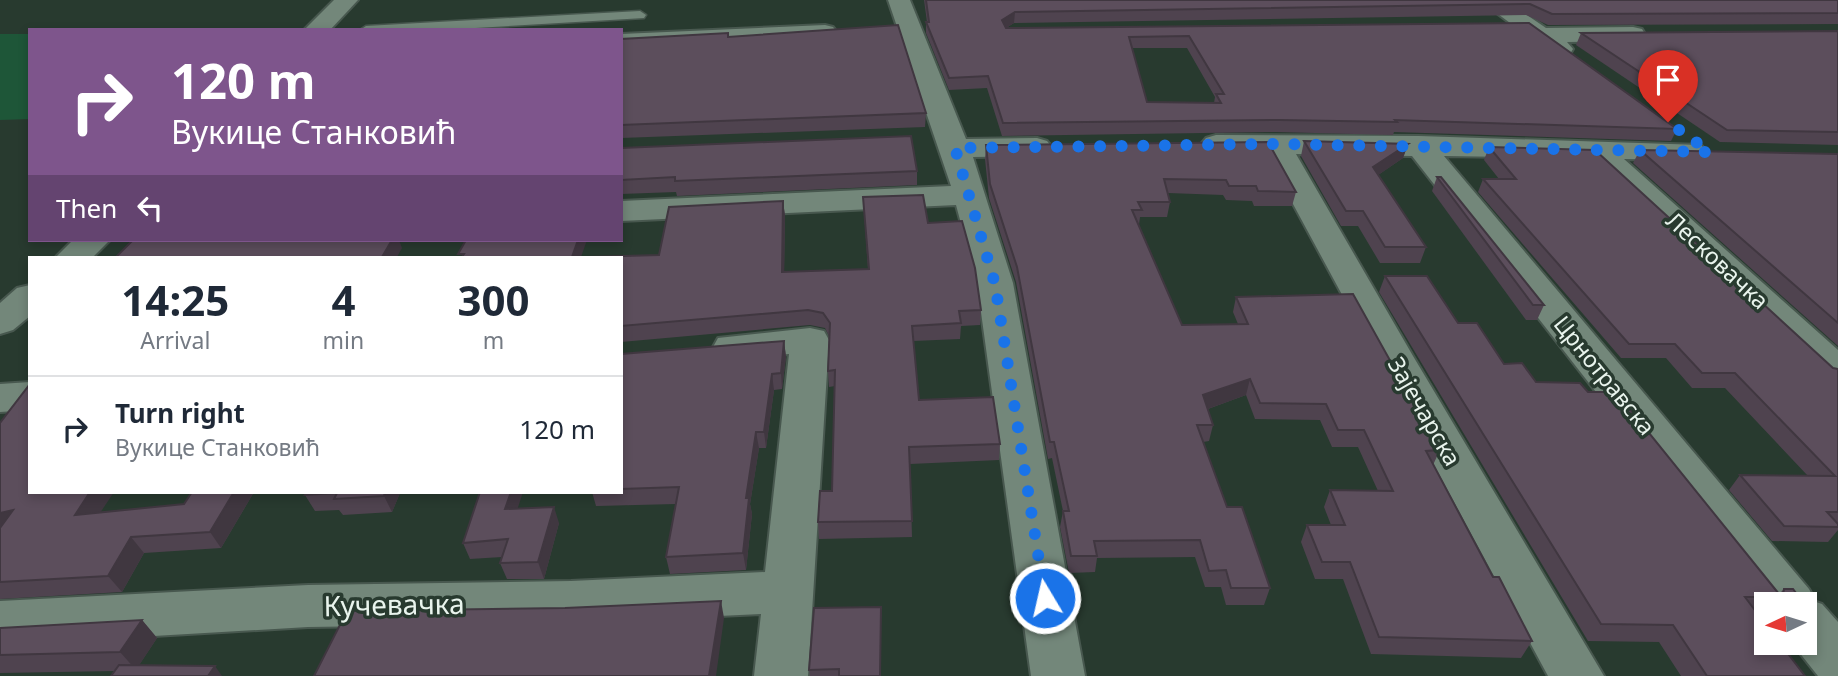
<!DOCTYPE html>
<meta charset="utf-8">
<style>
body{margin:0;font-family:"Noto Sans",sans-serif;background:#f2f2f3;color:#1f2937;height:100vh;display:flex;flex-direction:column;font-size:26px;white-space:nowrap}
*{box-sizing:border-box;margin:0}
p{font-size:23px;color:#747a83}
.icon{flex:none;width:38px;height:38px;fill:none;stroke:currentColor;stroke-width:2;stroke-linecap:round;stroke-linejoin:round}
.map{position:relative;flex:1;overflow:hidden}
.panel{position:absolute;left:28px;top:256px;width:595px;height:238px;display:flex;flex-direction:column;background:#fff;border-radius:0px;box-shadow:0 4px 10px #0003}
.panel>*{flex:none}
.banner{position:absolute;left:28px;top:28px;width:595px;height:214px;border-radius:0px;box-shadow:0 4px 10px #0003;background:#7e558c;color:#fff;overflow:hidden}
.needle{width:46px;rotate:266deg}
.tools{position:absolute;left:1754px;top:592px;display:grid;gap:14px}
.tools a{display:grid;place-items:center;width:63px;height:63px;border-radius:0px;background:#fff;box-shadow:0 4px 10px #0003;font-size:35px}
.pin{position:absolute;display:grid;place-items:center;width:60px;height:60px;color:#fff;margin:-72px -30px;border-radius:50% 50% 50% 0;rotate:-45deg;box-shadow:0 0 7px #0007}
.pin .icon{rotate:45deg}
.me{position:absolute;width:77px;margin:-38px;rotate:351deg;stroke-linejoin:round;filter:drop-shadow(0 0 5px #0008)}
.turn{display:flex;align-items:center;gap:24px;height:147px;padding:0 28px;font-size:32px}
.turn .icon{width:91px;height:91px;stroke-width:2.5}
.turn b{display:block;font-size:49px;line-height:60px}
.then{display:flex;align-items:center;height:66px;padding:0 28px;background:#0003;gap:14px;font-size:26px}
.eta{display:flex;justify-content:space-evenly;align-items:center;height:119px;text-align:center}
.eta b{font-size:42px;font-weight:700;line-height:49px}
ul{padding:0;list-style:none}
li{display:flex;align-items:center;gap:21px;height:105px;padding:0 28px;border-top:2px solid #e0e1e3}
li div{flex:1}
li b{display:block;font-size:26px}
li em{font-style:normal}
.map>svg:first-child{display:block}
.green{fill:#1e5638}
.lines{fill:none;stroke-linecap:round;stroke-linejoin:round}
.service-casing{stroke:#48584f;stroke-width:3}
.minor-casing{stroke:#48584f;stroke-width:4}
.service{fill:#73877a;fill-rule:evenodd}
.minor{fill:#73877a;fill-rule:evenodd}
.wall{fill:#4f434f;fill-rule:evenodd}
.shaded-wall{fill:#403740}
.building{fill:#5c4e5c;stroke:#403740;stroke-width:2;fill-rule:evenodd}
.route{stroke:#1a73e8;stroke-width:12;stroke-dasharray:0 21.6}
.labels{text-anchor:middle;dominant-baseline:central;stroke-width:7;stroke-linejoin:round;paint-order:stroke}
.street-label{font-size:23px;fill:#e9f4ed;stroke:#283a2f}
.near-street-label{font-size:28px;fill:#e9f4ed;stroke:#283a2f}
</style>
<div class="map">
<svg width="1838" height="676" viewBox="0 0 1838 676">
<rect width="100%" height="100%" fill="#283a2f"/>
<polygon class="green" points="0,34 30,34 30,119 0,120"/>
<g class="lines">
<defs>
<polygon id="service" points="640,11 646,15 644,18 441,30 360,30 366,26"/>
<g id="minor">
<polygon points="334,0 358,0 330,30 304,30"/>
<polygon points="888,0 910,0 966,139 1037,138 1047,141 1052,147 1047,153 1037,156 973,157 1013,283 1085,676 1031,676 977,283 956,205 621,221 621,201 951,186"/>
<polygon points="1479,0 1505,0 1546,28 1633,27 1642,29 1645,34 1642,39 1633,41 1567,42 1573,49 1570,54 1552,54"/>
<polygon points="825,25 833,27 837,32 833,37 621,48 621,34"/>
<polygon points="1216,135 1419,136 1701,145 1706,151 1701,157 1691,160 1624,159 1838,350 1838,385 1824,381 1589,158 1444,156 1809,589 1816,602 1822,604 1838,622 1838,676 1818,676 1791,642 1804,642 1804,604 1766,604 1766,610 1412,156 1296,154 1413,356 1604,676 1548,676 1266,154 1206,150 1201,144 1206,138"/>
<polygon points="73,240 110,240 93,257 56,257"/>
<polygon points="30,285 30,316 13,330 0,334 0,303 17,288"/>
<polygon points="810,328 824,331 829,340 808,676 754,676 761,614 571,623 308,627 0,645 0,601 308,585 571,581 765,572 789,354 732,359 718,356 713,347 718,338"/>
<polygon points="30,382 30,410 0,412 0,384"/>
</g>
</defs>
<use href="#service" class="service-casing"/>
<use href="#minor" class="minor-casing"/>
<use href="#service" class="service"/>
<use href="#minor" class="minor"/>
</g>
<g class="wall">
<path d="M 924,0 L 1838,0 L 1838,24 L 1548,25 L 1526,15 L 1014,23 L 1006,28 L 1529,23 L 1677,129 L 1671,141 L 1394,132 L 1393,135 L 1276,132 L 1002,136 L 987,88 L 949,90 L 926,33 L 926,22 L 927,22 ZM 1132,48 L 1187,48 L 1215,97 L 1214,103 L 1147,102 Z"/>
<polygon points="1838,31 1838,145 1720,142 1576,45 1581,33"/>
<polygon points="728,37 926,113 925,127 621,138 621,39"/>
<polygon points="1304,141 1408,144 1403,158 1378,175 1426,247 1420,263 1380,263 1358,226 1341,226 1301,156"/>
<polygon points="1268,142 1296,192 1292,206 1254,206 1252,201 1226,200 1223,195 1168,193 1170,202 1167,217 1140,217 1139,225 1182,325 1238,324 1233,312 1236,297 1440,450 1433,465 1493,577 1532,641 1521,658 1371,654 1343,579 1315,579 1301,542 1307,525 1331,525 1324,507 1330,490 1378,491 1358,447 1332,447 1320,420 1255,419 1246,395 1208,409 1213,425 1209,441 1203,442 1227,507 1270,588 1264,605 1226,605 1221,587 1205,587 1195,557 1097,558 1095,572 1069,573 1060,527 1063,511 1052,458 1048,459 1016,282 989,198 985,159 986,145"/>
<polygon points="1489,147 1833,368 1838,369 1838,530 1828,542 1772,541 1729,490 1740,475 1808,476 1725,388 1692,388 1666,358 1621,358 1478,192 1483,179 1499,179 1484,160"/>
<polygon points="621,148 917,171 917,185 677,196 676,192 621,194"/>
<polygon points="1640,150 1838,154 1838,346 1633,163"/>
<polygon points="1437,177 1544,305 1537,320 1526,320 1432,191"/>
<polygon points="863,197 928,223 981,310 980,325 961,326 960,339 913,341 919,400 1000,444 999,460 910,464 912,537 819,539 818,522 832,491 835,386 829,387 828,371 829,336 825,328 810,325 621,342 621,257 659,255 783,201 785,216 784,272 868,269"/>
<polygon points="1385,276 1458,323 1504,364 1536,382 1588,392 1779,594 1784,589 1799,597 1793,604 1766,604 1766,614 1758,614 1805,676 1681,676 1659,642 1588,641 1379,292"/>
<polygon points="784,341 786,357 782,389 774,390 766,448 759,448 750,504 752,514 746,570 670,574 666,557 676,504 596,506 592,492 621,492 621,354"/>
<polygon points="0,423 100,512 184,504 192,492 254,492 221,548 144,553 122,592 0,599"/>
<polygon points="307,492 428,492 400,493 392,512 343,515 339,510 315,511 305,495"/>
<polygon points="517,509 559,523 544,579 507,579 500,563 502,557 470,559 463,543"/>
<polygon points="881,607 881,676 810,676 809,670"/>
<polygon points="142,620 157,638 139,665 115,671 0,673 0,628"/>
</g>
<g class="shaded-wall">
<polygon points="1015,12 1014,23 1001,31 1002,20"/>
<polygon points="1408,144 1403,158 1368,182 1373,167"/>
<polygon points="783,201 785,216 784,287 782,272"/>
<polygon points="390,240 399,240 402,248 397,257 382,257"/>
<polygon points="578,240 587,240 581,257 572,257"/>
<polygon points="784,341 786,357 782,389 781,373"/>
<polygon points="772,374 774,390 766,448 764,432"/>
<polygon points="1250,379 1246,395 1199,412 1203,395"/>
<polygon points="756,432 759,448 750,504 752,514 746,570 743,553 746,498"/>
<polygon points="90,492 114,492 88,531 75,515"/>
<polygon points="234,492 254,492 221,548 210,532"/>
<polygon points="385,492 399,492 400,493 392,512 384,496"/>
<polygon points="511,492 523,492 512,526 505,509"/>
<polygon points="554,507 559,523 544,579 538,562"/>
<polygon points="13,510 0,533 0,513"/>
<polygon points="131,537 144,553 122,592 108,576"/>
<polygon points="721,601 724,618 716,676 709,676"/>
<polygon points="881,607 881,676 880,676"/>
<polygon points="142,620 157,638 136,670 120,652"/>
<polygon points="215,666 222,676 208,676"/>
</g>
<g class="building">
<path d="M 926,0 L 1838,0 L 1838,13 L 1552,14 L 1530,4 L 1015,12 L 1002,20 L 1006,28 L 1529,23 L 1677,129 L 1395,120 L 1397,122 L 1279,120 L 1003,123 L 988,76 L 949,78 L 926,22 L 929,22 ZM 1189,36 L 1224,94 L 1216,94 L 1221,103 L 1147,102 L 1129,37 Z"/>
<polygon points="898,25 926,113 621,125 621,39 728,33 728,37"/>
<polygon points="1838,31 1838,132 1727,130 1581,33"/>
<polygon points="911,136 917,171 675,181 675,177 621,180 621,148"/>
<polygon points="1304,141 1408,144 1373,167 1426,247 1385,247 1363,211 1346,211"/>
<polygon points="1268,142 1296,192 1258,191 1256,186 1229,186 1226,180 1164,179 1170,202 1138,202 1142,210 1132,210 1182,325 1248,324 1236,297 1353,294 1440,450 1426,451 1493,577 1499,577 1532,641 1379,637 1350,562 1322,562 1307,525 1345,525 1330,490 1393,491 1364,430 1338,430 1326,404 1260,403 1250,379 1203,395 1213,425 1197,425 1227,507 1242,507 1270,588 1231,588 1226,570 1209,571 1200,540 1094,541 1097,556 1071,556 1063,511 1069,511 1054,442 1050,442 1017,267 990,184 986,145"/>
<polygon points="1489,147 1595,150 1833,368 1838,369 1838,512 1827,512 1838,524 1838,527 1784,526 1740,475 1835,476 1735,373 1702,373 1675,344 1629,344 1483,179 1516,179"/>
<polygon points="1640,150 1838,154 1838,323"/>
<polygon points="1437,177 1441,177 1544,305 1533,305"/>
<polygon points="923,195 928,223 962,221 975,268 981,310 959,311 961,323 912,326 919,400 993,397 1000,444 909,447 912,521 818,522 820,491 832,491 835,370 828,371 830,323 823,313 808,310 621,326 621,257 587,257 659,255 669,207 783,201 782,272 869,269 863,197"/>
<polygon points="133,240 392,240 382,257 116,257"/>
<polygon points="466,240 578,240 572,257 462,257 464,254 458,254"/>
<polygon points="1385,276 1427,276 1458,323 1477,323 1504,364 1522,363 1536,382 1580,383 1588,392 1616,392 1779,594 1783,595 1784,589 1793,589 1799,597 1745,597 1766,625 1766,642 1779,642 1805,676 1707,676 1673,625 1601,624"/>
<polygon points="784,341 781,373 772,374 764,432 756,432 746,498 749,498 743,553 666,557 679,487 621,489 621,354"/>
<polygon points="30,384 30,492 90,492 75,515 184,504 192,492 234,492 210,532 131,537 108,576 0,582 0,528 13,510 0,513 0,423"/>
<polygon points="307,492 385,492 384,496 334,499 337,493 305,495"/>
<polygon points="480,492 511,492 505,509 554,507 538,562 500,563 508,539 463,543"/>
<polygon points="721,601 709,676 314,676 347,611 565,608"/>
<polygon points="881,607 880,676 839,676 839,669 809,670 814,608"/>
<polygon points="142,620 120,652 0,655 0,628"/>
<polygon points="119,665 215,666 208,676 111,676"/>
</g>
<g class="lines">
<polyline class="route" points="1045,598 995,284 955,148 1276,144 1710,152 1668,122"/>
</g>
<g class="labels">
<g class="street-label">
<text transform="translate(1718 260) rotate(43)">Лесковачка</text>
<text transform="translate(1605 375) rotate(51)">Црнотравска</text>
<text transform="translate(1425 411) rotate(60)">Зајечарска</text>
</g>
<g class="near-street-label">
<text transform="translate(394 604) rotate(-1)">Кучевачка</text>
</g>
</g>
</svg>
<div class="tools">
<a><svg class="needle" viewBox="-14 -14 28 28"><path d="M0-13l5 13h-10z" fill="#e53935"/><path d="M0 13l5-13h-10z" fill="#747a83"/></svg></a>
</div>
<div class="pin" style="left:1668px;top:122px;background:#d93025"><svg class="icon" aria-label="arrive" viewBox="0 0 24 24"><path d="M6 21V4h12l-3 4 3 4H6"/></svg></div>
<svg class="me" style="left:1045px;top:598px" viewBox="-20 -20 40 40"><circle r="17" fill="#1a73e8" stroke="#fff" stroke-width="3"/><path d="M0-11L8 9 0 5-8 9z" fill="#fff"/></svg>
<div class="banner">
<div class="turn"><svg class="icon" aria-label="right" viewBox="0 0 24 24"><path d="M7 20v-9h11M14 6l5 5-5 5"/></svg><div><b>120 m</b>Вукице Станковић</div></div>
<div class="then">Then<svg class="icon" aria-label="left" viewBox="0 0 24 24"><path d="M17 20v-9H6M10 6l-5 5 5 5"/></svg></div>
</div>
<section class="panel">
<div class="eta">
<div><b>14:25</b><p>Arrival</p></div>
<div><b>4</b><p>min</p></div>
<div><b>300</b><p>m</p></div>
</div>
<ul>
<li><svg class="icon" aria-label="right" viewBox="0 0 24 24"><path d="M7 20v-9h11M14 6l5 5-5 5"/></svg><div><b>Turn right</b><p>Вукице Станковић</p></div><em>120 m</em></li>
</ul>
</section>
</div>
